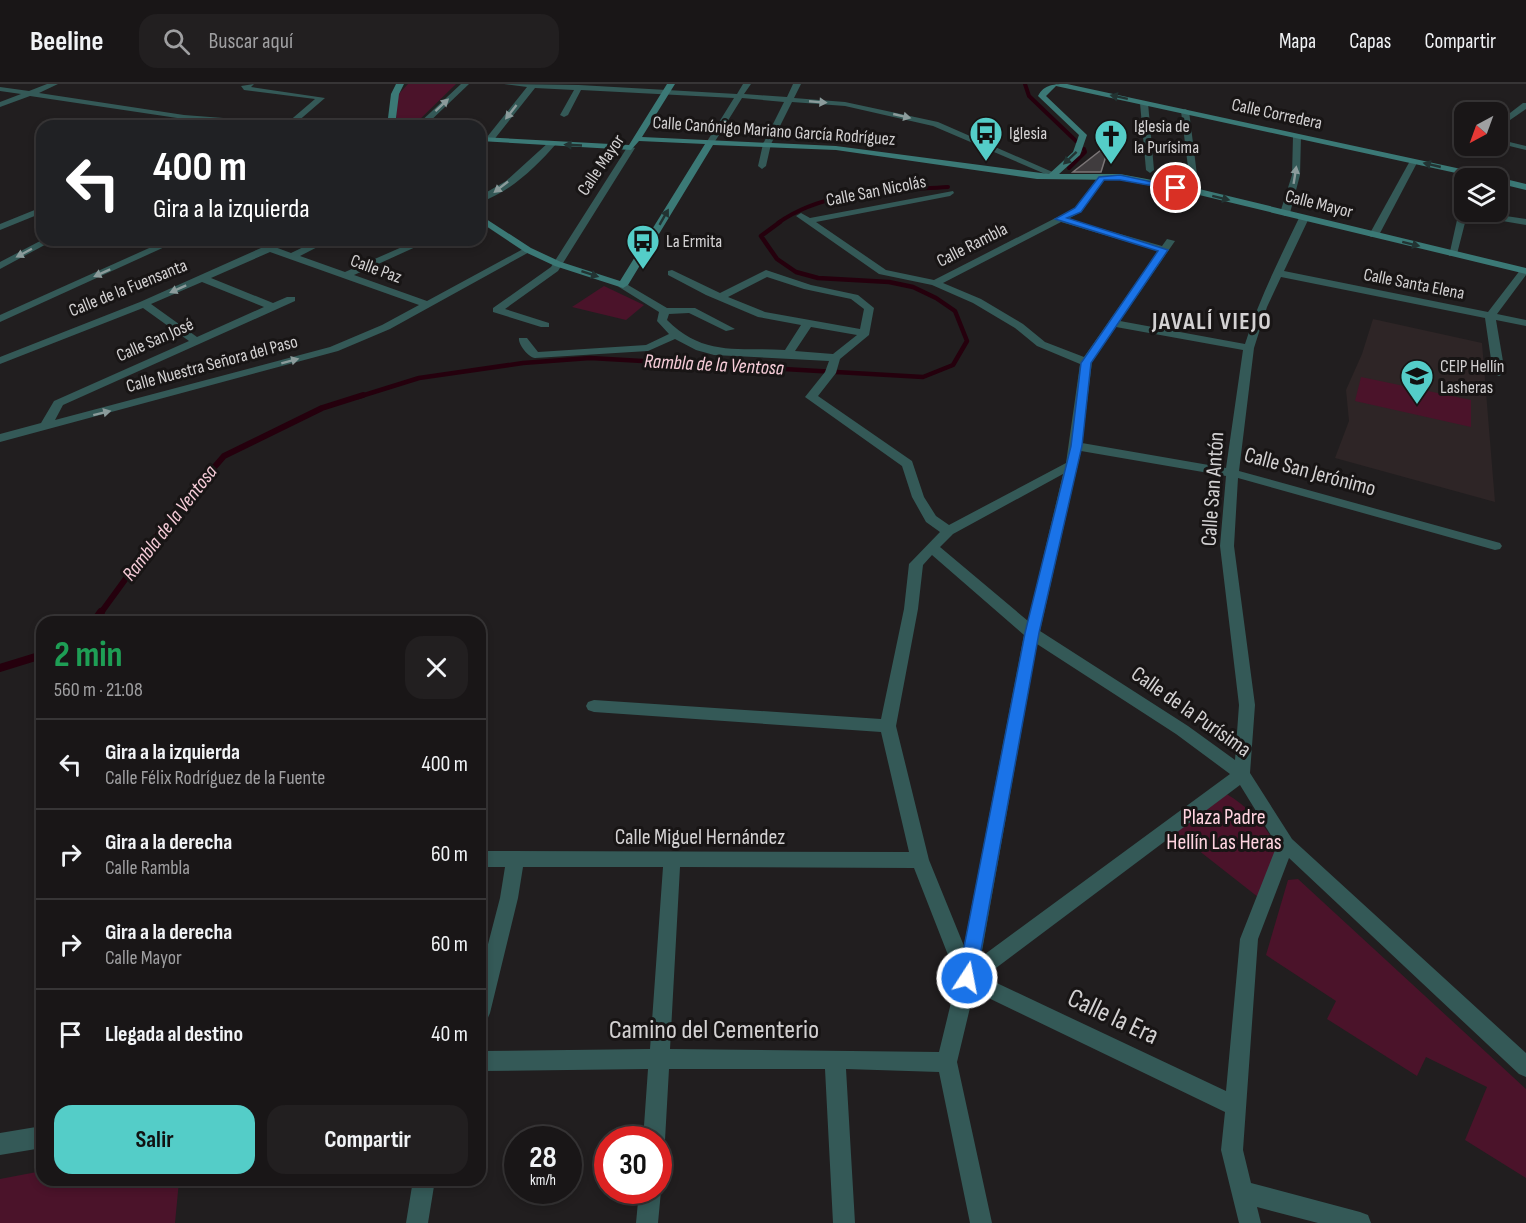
<!DOCTYPE html>
<html lang="es">
<meta charset="utf-8">
<style>
body{margin:0;font-family:"Sofia Sans Condensed",sans-serif;background:#221f20;color:#f1f3f6;height:100vh;display:flex;flex-direction:column;font-size:22px;white-space:nowrap}
*{box-sizing:border-box;margin:0}
p{font-size:20px;color:#9f9fa1}
.icon{flex:none;width:33px;height:33px;fill:none;stroke:currentColor;stroke-width:2;stroke-linecap:round;stroke-linejoin:round}
.map{position:relative;flex:1;overflow:hidden}
.sheet{position:absolute;left:36px;top:532px;width:450px;height:570px;display:flex;flex-direction:column;background:#191617;border-radius:18px;box-shadow:0 3px 9px #0003,0 0 0 2px #373536}
.sheet>*{flex:none}
.top-card{position:absolute;left:36px;top:36px;width:450px;height:126px;border-radius:18px;box-shadow:0 3px 9px #0003,0 0 0 2px #373536;background:#202124;color:#fff;overflow:hidden}
.needle{width:39px;rotate:221deg}
.tools{position:absolute;left:1454px;top:18px;display:grid;gap:12px}
.tools a{display:grid;place-items:center;width:54px;height:54px;border-radius:12px;background:#191617;box-shadow:0 3px 9px #0003,0 0 0 2px #373536;font-size:30px}
.speed{position:absolute;left:504px;top:1042px;display:flex;gap:12px;font-size:30px;font-weight:700;text-align:center}
.speed>*{display:grid;place-content:center;width:78px;height:78px;border-radius:50%;background:#191617;box-shadow:0 3px 9px #0003,0 0 0 2px #373536;line-height:1}
.speed small{font-size:15px;font-weight:400}
.speed .limit{border:9px solid #d22;background:#fff;color:#111}
.pin{position:absolute;display:grid;place-items:center;width:51px;height:51px;color:#fff;margin:-26px;border:3px solid #fff;border-radius:50%;box-shadow:0 2px 6px #0007}
.me{position:absolute;width:66px;margin:-33px;rotate:11deg;stroke-linejoin:round;filter:drop-shadow(0 0 4px #0008)}
.turn{display:flex;align-items:center;gap:21px;height:126px;padding:0 18px;font-size:27px}
.turn .icon{width:78px;height:78px;stroke-width:2.5}
.turn b{display:block;font-size:42px;line-height:51px}
.round{display:grid;place-items:center;flex:none;width:63px;height:63px;border-radius:18px;background:#221f20}
.overview{display:flex;align-items:center;justify-content:space-between;height:102px;padding:0 18px}
h1{font-size:36px;font-weight:700;line-height:45px;color:#1e9e55}
.action{display:flex;gap:12px;margin-top:auto;padding:12px 18px}
.action a{flex:1;height:69px;border-radius:18px;background:#54cdc8;color:#111;font-size:24px;font-weight:700;line-height:69px;text-align:center}
.action a+a{background:#221f20;color:#f1f3f6}
ul{padding:0;list-style:none}
li{display:flex;align-items:center;gap:18px;height:90px;padding:0 18px;border-top:2px solid #373536}
li div{flex:1}
li b{display:block;font-size:22px}
li em{font-style:normal}
header{display:flex;align-items:center;gap:36px;box-sizing:border-box;height:84px;padding:0 30px;background:#191617;border-bottom:2px solid #373536}
header strong{font-size:28px}
nav{display:flex;gap:33px;margin-inline-start:auto;font-size:21px}
.search{width:420px;height:54px;background:#221f20;display:flex;align-items:center;gap:15px;box-sizing:border-box;padding:0 21px;border-radius:18px;color:#9f9fa1;font-size:22px}
.map>svg:first-child{display:block}
.built{fill:#2e2526}
.green{fill:#4b132a}
.lines{fill:none;stroke-linecap:round;stroke-linejoin:round}
.stream-far3{stroke:#25000d;stroke-width:4}
.stream-far2{stroke:#25000d;stroke-width:4.5}
.stream-far1{stroke:#25000d;stroke-width:6}
.stream{stroke:#25000d;stroke-width:8}
.building{fill:#403c3e;stroke:#7b7677;stroke-width:1.5}
.street{fill:#345957;fill-rule:evenodd}
.secondary{fill:#3b7976;fill-rule:evenodd}
.oneway{fill:#223332}
.oneway2{fill:#8b9b9b}
.route{fill:#1a73e8;stroke:#114b97;stroke-width:1.5}
.labels{text-anchor:middle;dominant-baseline:central;stroke-width:6;stroke-linejoin:round;paint-order:stroke}
.far-street-label{font-size:18px;fill:#d3d1d2;stroke:#181515}
.far-poi-label{font-size:18px;fill:#d3d1d2;stroke:#181515;text-anchor:start}
.far-water-label{font-size:20px;font-style:italic;fill:#f6ccd8;stroke:#181515}
.street-label{font-size:22px;fill:#d3d1d2;stroke:#181515}
.park-label{font-size:22px;fill:#ffd4e0;stroke:#181515}
.far-district-label{font-size:24px;font-weight:bold;letter-spacing:1.5px;fill:#d3d1d2;stroke:#181515}
.near-street-label{font-size:27px;fill:#d3d1d2;stroke:#181515}
</style>
<header>
<strong>Beeline</strong>
<div class="search"><svg class="icon" aria-label="search" viewBox="0 0 24 24"><circle cx="10" cy="10" r="6"/><path d="M15 15l6 6"/></svg>Buscar aquí</div>
<nav><a>Mapa</a><a>Capas</a><a>Compartir</a></nav>
</header>
<div class="map">
<svg width="1526" height="1139" viewBox="0 0 1526 1139">
<rect width="100%" height="100%" fill="#211e1f"/>
<polygon class="built" points="1373,235 1482,259 1495,418 1335,374 1349,337 1346,306 1362,270"/>
<g class="green">
<polygon points="408,0 456,0 413,42 396,41 397,12"/>
<polygon points="604,202 644,221 626,236 572,223"/>
<polygon points="1361,293 1471,316 1471,343 1355,317"/>
<path d="M 1220,706 C 1251,724 1263,739 1282,769 L 1263,817 L 1170,744 Z"/>
<polygon points="1298,795 1526,1005 1526,1094 1465,1056 1487,1003 1426,973 1417,992 1327,935 1336,917 1266,871 1288,796"/>
<polygon points="42,1087 42,1096 179,1097 175,1139 0,1139 0,1095"/>
</g>
<g class="lines">
<g class="stream-far3">
<polyline points="1025,0 1029,12 1076,57"/>
<polyline points="1069,84 1085,68 1084,65"/>
<path d="M 778,139 C 825,105 892,107 948,103"/>
</g>
<polyline class="stream-far2" points="358,313 419,294 523,279 590,274 923,293 953,281 967,257 955,227 936,214 913,203 889,198 818,194 796,188 777,175 761,152 780,138"/>
<polyline class="stream-far1" points="100,530 170,434 224,372 322,324 363,311"/>
<g class="stream">
<polyline points="94,538 101,528"/>
<polyline points="0,584 42,571"/>
</g>
</g>
<polygon class="building" points="1110,59 1101,88 1073,88"/>
<g class="lines">
<g class="street">
<polygon points="47,0 58,0 39,9 184,31 287,39 315,15 244,6 241,2 254,0 251,3 325,14 296,39 305,42 270,42 184,35 30,12 0,23 0,18 21,10 0,7 0,3 29,7"/>
<polygon points="461,0 469,0 425,42 416,42"/>
<polygon points="504,0 579,1 737,10 743,0 751,0 744,10 787,13 793,0 801,0 794,14 845,18 938,38 1057,90 1050,92 933,42 845,22 792,18 771,60 766,82 762,85 758,82 763,60 784,18 742,14 714,59 710,61 706,59 734,14 581,6 568,31 564,33 560,31 574,6 535,4 493,57 487,57 487,53 527,3"/>
<polygon points="1144,17 1148,19 1154,86 1150,89 1146,86 1140,19"/>
<polygon points="1523,19 1526,19 1526,25 1497,45 1497,39"/>
<polygon points="1185,25 1189,27 1199,107 1195,110 1191,107 1181,27"/>
<polygon points="1297,50 1301,52 1300,91 1290,129 1285,132 1280,129 1292,91 1293,52"/>
<polygon points="1497,55 1526,62 1526,66 1497,59"/>
<path d="M 549,58 L 556,60 C 536,83 509,109 480,118 L 480,112 L 506,97 Z"/>
<polygon points="628,62 635,64 558,187 505,225 549,239 549,243 541,243 493,228 493,224 551,183"/>
<polygon points="1411,75 1418,77 1379,151 1371,153 1369,151"/>
<path d="M 1099,92 L 1106,94 L 1081,128 L 1068,135 L 1162,162 L 1167,155 L 1175,157 L 1120,237 L 1245,260 C 1259,215 1279,176 1299,134 L 1304,131 L 1309,134 L 1284,187 L 1488,228 L 1521,185 L 1526,185 L 1526,191 L 1497,230 L 1526,236 L 1526,242 L 1496,236 L 1505,289 L 1499,292 L 1493,289 L 1485,234 L 1281,193 L 1267,223 L 1254,264 L 1239,387 L 1500,459 L 1502,462 L 1500,465 L 1495,466 L 1238,394 L 1234,462 L 1255,621 L 1250,689 L 1292,755 L 1526,969 L 1526,993 L 1519,990 L 1289,774 L 1258,855 L 1243,1066 L 1251,1099 L 1360,1128 L 1368,1131 L 1371,1139 L 1318,1139 L 1257,1123 L 1261,1139 L 1239,1139 L 1221,1066 L 1225,1028 L 974,907 L 957,978 L 992,1139 L 970,1139 L 939,988 L 846,985 L 855,1139 L 833,1139 L 825,985 L 669,985 L 665,1056 L 658,1065 L 658,1056 L 643,1056 L 648,985 L 480,987 L 480,967 L 650,965 L 663,783 L 523,783 L 518,814 L 490,929 L 487,936 L 480,939 L 480,891 L 500,814 L 505,783 L 480,783 L 480,767 L 909,768 L 881,648 L 594,628 L 588,626 L 586,622 L 588,618 L 594,616 L 881,635 L 904,525 L 909,480 L 940,448 L 926,438 L 912,413 L 902,382 L 805,313 L 825,288 L 829,277 L 714,271 L 696,266 L 675,255 L 648,267 L 535,274 C 528,273 518,260 519,254 L 527,254 L 538,268 L 646,261 L 669,250 L 657,237 L 659,228 L 619,203 L 618,201 L 623,198 L 667,224 L 695,224 L 735,245 L 726,247 L 689,229 L 669,230 L 667,236 C 704,273 738,263 785,266 L 801,241 L 758,233 L 706,211 L 668,191 L 668,187 L 672,186 L 720,209 L 766,186 L 811,201 L 858,211 L 874,224 L 869,251 L 840,275 L 836,289 L 818,312 L 912,377 L 924,413 L 936,432 L 949,441 L 1066,379 L 1080,280 L 1037,262 L 1015,244 L 973,219 L 932,201 L 879,190 L 796,132 L 801,129 L 810,134 L 953,107 L 954,109 L 950,112 L 816,138 L 886,186 L 934,196 L 1075,124 ZM 1061,138 L 1158,167 L 1084,273 L 1045,258 L 1023,240 L 981,215 L 943,199 ZM 767,193 L 804,205 L 851,215 L 864,225 L 860,245 L 765,228 L 728,213 ZM 811,243 L 857,251 L 833,270 L 795,267 ZM 1116,243 L 1243,266 L 1226,384 L 1082,359 L 1092,278 ZM 1081,367 L 1226,392 L 1220,462 L 1239,621 L 1235,676 L 1188,642 L 1040,547 ZM 1063,390 L 1028,537 L 940,463 L 953,450 ZM 932,471 L 1024,551 L 964,862 L 929,776 L 896,642 L 918,525 L 923,481 ZM 1037,560 L 1176,650 L 1230,690 L 981,873 ZM 1240,701 L 1277,761 L 1240,855 L 1226,1007 L 984,893 ZM 680,783 L 914,784 L 957,894 L 939,968 L 670,965 Z"/>
<polygon points="42,123 42,129 0,146 0,140"/>
<polygon points="1464,124 1464,128 1479,128 1526,135 1526,141 1467,131 1457,170 1449,172 1459,127"/>
<polygon points="42,156 54,156 0,185 0,178"/>
<polygon points="167,156 180,156 0,238 0,231"/>
<path d="M 242,156 L 256,156 L 291,169 L 318,156 L 331,156 L 300,172 L 345,188 L 418,156 L 431,156 L 354,191 L 427,217 L 525,164 L 533,166 L 390,245 L 338,267 L 0,358 L 0,350 L 41,339 L 54,317 L 189,257 L 143,224 L 0,280 L 0,273 L 140,218 L 261,164 ZM 270,168 L 419,221 L 382,241 L 330,263 L 55,336 L 63,321 L 295,217 L 295,213 L 287,213 L 273,219 L 211,194 ZM 202,198 L 264,223 L 197,253 L 151,220 Z"/>
<polygon points="42,1042 42,1064 0,1071 0,1049"/>
<polygon points="413,1096 435,1096 428,1139 406,1139"/>
<polygon points="658,1101 661,1107 658,1139 636,1139 639,1107 658,1107"/>
</g>
<g class="secondary">
<polygon points="396,0 404,0 399,10 395,42 387,42 391,10"/>
<path d="M 667,0 L 675,0 L 642,53 L 836,62 L 1049,90 L 1073,68 L 1079,51 L 1038,12 C 1044,0 1055,0 1067,0 L 1489,91 L 1493,94 L 1479,94 L 1056,2 L 1046,12 L 1087,51 L 1080,71 L 1059,90 L 1120,90 L 1195,104 L 1526,184 L 1526,190 L 1195,110 L 1120,96 L 1037,95 L 836,66 L 713,61 L 628,201 L 623,204 L 555,182 L 525,168 L 480,138 L 480,131 L 531,164 L 561,178 L 620,197 L 705,60 L 639,57 L 631,66 L 480,57 L 480,53 L 629,61 Z"/>
<polygon points="1497,93 1526,100 1526,106 1497,99 1497,94 1494,94"/>
</g>
</g>
<defs><path id="oneway-solid" d="M-6-.8H1V-3.2L6.5 0L1 3.2V.8H-6Z" transform="scale(1.5)"/></defs>
<g class="oneway">
<use href="#oneway-solid" transform="translate(1119 13) rotate(-168)"/>
<use href="#oneway-solid" transform="translate(573 61) rotate(-177)"/>
<use href="#oneway-solid" transform="translate(1070 74) rotate(137)"/>
<use href="#oneway-solid" transform="translate(1432 81) rotate(-167)"/>
<use href="#oneway-solid" transform="translate(1221 114) rotate(14)"/>
<use href="#oneway-solid" transform="translate(664 133) rotate(-60)"/>
<use href="#oneway-solid" transform="translate(1411 160) rotate(14)"/>
<use href="#oneway-solid" transform="translate(590 190) rotate(18)"/>
</g>
<g class="oneway2">
<use href="#oneway-solid" transform="translate(818 18) rotate(5)"/>
<use href="#oneway-solid" transform="translate(442 21) rotate(-43)"/>
<use href="#oneway-solid" transform="translate(511 28) rotate(128)"/>
<use href="#oneway-solid" transform="translate(902 32) rotate(13)"/>
<use href="#oneway-solid" transform="translate(1295 91) rotate(-81)"/>
<use href="#oneway-solid" transform="translate(501 103) rotate(142)"/>
<use href="#oneway-solid" transform="translate(24 169) rotate(152)"/>
<use href="#oneway-solid" transform="translate(102 189) rotate(156)"/>
<use href="#oneway-solid" transform="translate(178 205) rotate(156)"/>
<use href="#oneway-solid" transform="translate(290 277) rotate(-15)"/>
<use href="#oneway-solid" transform="translate(102 329) rotate(-14)"/>
</g>
<polygon class="route" points="1120,91 1180,104 1176,106 1120,96 1104,96 1081,128 1067,134 1168,166 1091,279 1082,362 1039,549 976,894 973,900 967,902 961,900 958,894 1025,549 1071,362 1081,279 1158,167 1055,135 1075,124 1099,93"/>
<defs>
<symbol id="bus-pin" viewBox="-11 -11 22 30"><path d="M0 17L-7.5 6A9.5 9.5 0 1 1 7.5 6Z" fill="#54cdc8" stroke="#181515"/><path d="M-5-6H5V4H4V6H2V4H-2V6H-4V4H-5ZM-3.5-4V0h7V-4ZM-3.5 1.2v1.5H-2V1.2ZM2 1.2v1.5H3.5V1.2Z" fill="#111"/></symbol>
<symbol id="church-pin" viewBox="-11 -11 22 30"><path d="M0 17L-7.5 6A9.5 9.5 0 1 1 7.5 6Z" fill="#54cdc8" stroke="#181515"/><path d="M-1.2-6h2.4v3.5h3.3v2.4h-3.3V6h-2.4V-.1h-3.3v-2.4h3.3Z" fill="#111"/></symbol>
<symbol id="school-pin" viewBox="-11 -11 22 30"><path d="M0 17L-7.5 6A9.5 9.5 0 1 1 7.5 6Z" fill="#54cdc8" stroke="#181515"/><path d="M0-5L7-2L0 1L-7-2ZM-4 1L0 2.5L4 1V4Q0 6-4 4Z" fill="#111"/></symbol>
</defs>
<g fill-rule="evenodd">
<use href="#bus-pin" x="967" y="30" width="38" height="52"/>
<use href="#church-pin" x="1092" y="33" width="38" height="52"/>
<use href="#bus-pin" x="624" y="138" width="38" height="52"/>
<use href="#school-pin" x="1398" y="273" width="38" height="52"/>
</g>
<g class="labels">
<g class="far-street-label">
<text transform="translate(1277 30) rotate(12)">Calle Corredera</text>
<text transform="translate(774 47) rotate(4)">Calle Canónigo Mariano García Rodríguez</text>
<text transform="translate(601 81) rotate(-56)">Calle Mayor</text>
<text transform="translate(876 107) rotate(-11)">Calle San Nicolás</text>
<text transform="translate(1319 120) rotate(14)">Calle Mayor</text>
<text transform="translate(972 161) rotate(-27)">Calle Rambla</text>
<text transform="translate(376 185) rotate(20)">Calle Paz</text>
<text transform="translate(1414 200) rotate(11)">Calle Santa Elena</text>
<text transform="translate(128 204) rotate(-22)">Calle de la Fuensanta</text>
<text transform="translate(155 256) rotate(-24)">Calle San José</text>
<text transform="translate(212 280) rotate(-15)">Calle Nuestra Señora del Paso</text>
</g>
<g class="far-poi-label">
<text x="1134" y="42">Iglesia de<tspan x="1134" dy="21">la Purísima</tspan></text>
<text x="1009" y="49">Iglesia</text>
<text x="666" y="157">La Ermita</text>
<text x="1440" y="282">CEIP Hellín<tspan x="1440" dy="21">Lasheras</tspan></text>
</g>
<g class="far-water-label">
<text transform="translate(714 281) rotate(3)">Rambla de la Ventosa</text>
<text transform="translate(170 439) rotate(-52)">Rambla de la Ventosa</text>
</g>
<g class="street-label">
<text transform="translate(1310 388) rotate(15)">Calle San Jerónimo</text>
<text transform="translate(1213 405) rotate(-86)">Calle San Antón</text>
<text transform="translate(1191 628) rotate(35)">Calle de la Purísima</text>
<text x="700" y="753">Calle Miguel Hernández</text>
</g>
<g class="park-label">
<text x="1224" y="733">Plaza Padre<tspan x="1224" dy="25">Hellín Las Heras</tspan></text>
</g>
<g class="far-district-label">
<text x="1212" y="237">JAVALÍ VIEJO</text>
</g>
<g class="near-street-label">
<text transform="translate(1113 933) rotate(25)">Calle la Era</text>
<text x="714" y="946">Camino del Cementerio</text>
</g>
</g>
</svg>
<div class="tools">
<a><svg class="needle" viewBox="-14 -14 28 28"><path d="M0-13l5 13h-10z" fill="#e53935"/><path d="M0 13l5-13h-10z" fill="#9f9fa1"/></svg></a>
<a><svg class="icon" aria-label="layers" viewBox="0 0 24 24"><path d="M12 4l9 5-9 5-9-5zM3 14l9 5 9-5"/></svg></a>
</div>
<div class="speed"><div>28<small>km/h</small></div><div class="limit">30</div></div>
<div class="pin" style="left:1176px;top:104px;background:#d93025"><svg class="icon" aria-label="arrive" viewBox="0 0 24 24"><path d="M6 21V4h12l-3 4 3 4H6"/></svg></div>
<svg class="me" style="left:967px;top:894px" viewBox="-20 -20 40 40"><circle r="17" fill="#1a73e8" stroke="#fff" stroke-width="3"/><path d="M0-11L8 9 0 5-8 9z" fill="#fff"/></svg>
<div class="top-card">
<div class="turn"><svg class="icon" aria-label="left" viewBox="0 0 24 24"><path d="M17 20v-9H6M10 6l-5 5 5 5"/></svg><div><b>400 m</b>Gira a la izquierda</div></div>
</div>
<section class="sheet">
<div class="overview"><div><h1>2 min</h1><p>560 m · 21:08</p></div><a class="round"><svg class="icon" aria-label="close" viewBox="0 0 24 24"><path d="M6 6l12 12M18 6L6 18"/></svg></a></div>
<ul>
<li><svg class="icon" aria-label="left" viewBox="0 0 24 24"><path d="M17 20v-9H6M10 6l-5 5 5 5"/></svg><div><b>Gira a la izquierda</b><p>Calle Félix Rodríguez de la Fuente</p></div><em>400 m</em></li>
<li><svg class="icon" aria-label="right" viewBox="0 0 24 24"><path d="M7 20v-9h11M14 6l5 5-5 5"/></svg><div><b>Gira a la derecha</b><p>Calle Rambla</p></div><em>60 m</em></li>
<li><svg class="icon" aria-label="right" viewBox="0 0 24 24"><path d="M7 20v-9h11M14 6l5 5-5 5"/></svg><div><b>Gira a la derecha</b><p>Calle Mayor</p></div><em>60 m</em></li>
<li><svg class="icon" aria-label="arrive" viewBox="0 0 24 24"><path d="M6 21V4h12l-3 4 3 4H6"/></svg><div><b>Llegada al destino</b></div><em>40 m</em></li>
</ul>
<div class="action"><a>Salir</a><a>Compartir</a></div>
</section>
</div>
